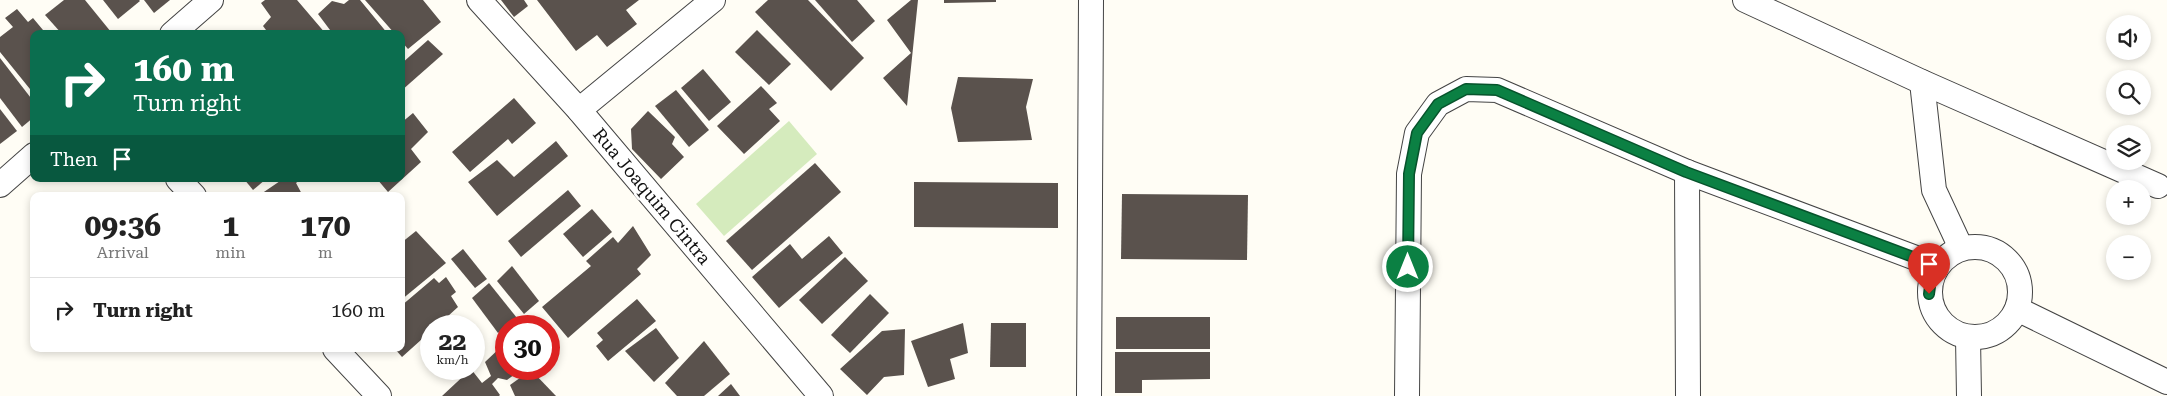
<!DOCTYPE html>
<meta charset="utf-8">
<style>
body{margin:0;font-family:"Roboto Serif",serif;background:#f6f6f6;color:#222;height:100vh;display:flex;flex-direction:column;font-size:19px;white-space:nowrap}
*{box-sizing:border-box;margin:0}
p{font-size:16px;color:#767676}
.icon{flex:none;width:28px;height:28px;fill:none;stroke:currentColor;stroke-width:2;stroke-linecap:round;stroke-linejoin:round}
.map{position:relative;flex:1;overflow:hidden}
.panel{position:absolute;left:30px;top:192px;width:375px;height:160px;display:flex;flex-direction:column;background:#fff;border-radius:10px;box-shadow:0 2px 8px #0003}
.panel>*{flex:none}
.banner{position:absolute;left:30px;top:30px;width:375px;height:152px;border-radius:10px;box-shadow:0 2px 8px #0003;background:#0b6e4f;color:#fff;overflow:hidden}
.fabs{position:absolute;left:2106px;top:15px;display:grid;gap:10px}
.fabs a{display:grid;place-items:center;width:45px;height:45px;border-radius:50%;background:#fff;box-shadow:0 2px 8px #0003;font-size:25px}
.speed{position:absolute;left:420px;top:315px;display:flex;gap:10px;font-size:25px;font-weight:700;text-align:center}
.speed>*{display:grid;place-content:center;width:65px;height:65px;border-radius:50%;background:#fff;box-shadow:0 2px 8px #0003;line-height:1}
.speed small{font-size:12px;font-weight:400}
.speed .limit{border:8px solid #d22;background:#fff;color:#111}
.pin{position:absolute;display:grid;place-items:center;width:42px;height:42px;color:#fff;margin:-51px -21px;border-radius:50% 50% 50% 0;rotate:-45deg;box-shadow:0 0 5px #0007}
.pin .icon{rotate:45deg}
.me{position:absolute;width:55px;margin:-28px;rotate:0deg;stroke-linejoin:round;filter:drop-shadow(0 0 4px #0008)}
.turn{display:flex;align-items:center;gap:18px;height:105px;padding:0 20px;font-size:22px}
.turn .icon{width:65px;height:65px;stroke-width:2.5}
.turn b{display:block;font-size:35px;line-height:42px}
.then{display:flex;align-items:center;height:48px;padding:0 20px;background:#0003;gap:10px;font-size:19px}
.eta{display:flex;justify-content:space-evenly;align-items:center;height:85px;text-align:center}
.eta b{font-size:30px;font-weight:700;line-height:35px}
ul{padding:0;list-style:none}
li{display:flex;align-items:center;gap:15px;height:65px;padding:0 20px;border-top:1px solid #e0e0e0}
li div{flex:1}
li b{display:block;font-size:19px}
li em{font-style:normal}
.map>svg:first-child{display:block}
.green{fill:#d5ebbd}
.building{fill:#5a524d}
.lines{fill:none;stroke-linecap:round;stroke-linejoin:round}
.minor-casing{stroke:#444;stroke-width:26}
.minor{stroke:#fff;stroke-width:24}
.route-casing{stroke:#07532c;stroke-width:12}
.route{stroke:#0b8043;stroke-width:9}
.labels{text-anchor:middle;dominant-baseline:central;stroke-width:5;stroke-linejoin:round;paint-order:stroke}
.street-label{font-size:18px;fill:#111;stroke:#fff}
</style>
<div class="map">
<svg width="2167" height="396" viewBox="0 0 2167 396">
<rect width="100%" height="100%" fill="#fffdf5"/>
<polygon class="green" points="789,121 817,154 724,236 696,204"/>
<g class="building">
<polygon points="64,0 85,0 111,32 62,34 45,15"/>
<polygon points="103,0 139,0 140,1 118,19"/>
<polygon points="144,0 170,0 154,13"/>
<polygon points="265,0 297,0 326,34 269,34 263,26 271,17 261,3"/>
<polygon points="349,0 360,0 388,34 333,34 318,14 332,1 344,4"/>
<polygon points="365,0 423,0 441,22 408,49 401,41 401,34 395,34"/>
<polygon points="501,0 524,0 528,6 514,17"/>
<polygon points="537,0 639,0 626,10 637,24 607,47 597,35 576,51"/>
<polygon points="768,0 808,0 864,58 831,91 755,12"/>
<polygon points="815,0 857,0 875,21 852,42"/>
<polygon points="911,0 918,0 907,106 883,78 911,53 887,20"/>
<polygon points="944,0 996,0 996,2 944,3"/>
<polygon points="17,9 28,22 33,18 43,30 40,34 34,34 34,94 0,52 0,37 13,27 5,18"/>
<polygon points="757,30 791,64 769,85 735,52"/>
<polygon points="428,40 443,54 401,91 401,64"/>
<polygon points="0,58 34,102 34,117 22,127 0,98"/>
<polygon points="703,69 731,102 709,121 681,88"/>
<polygon points="958,77 1033,79 1026,107 1032,140 958,142 951,108"/>
<polygon points="761,86 777,103 769,109 780,121 744,154 717,126"/>
<polygon points="676,90 709,130 689,147 655,106"/>
<polygon points="514,98 536,123 512,144 508,139 470,172 452,152"/>
<polygon points="0,109 17,131 0,144"/>
<polygon points="648,111 675,137 672,144 684,157 661,179 632,149 631,129"/>
<polygon points="413,113 428,132 411,149 421,162 388,192 377,179 401,179 401,123"/>
<polygon points="556,141 568,156 497,216 468,182 497,160 514,177"/>
<polygon points="815,163 841,192 752,270 726,241"/>
<polygon points="244,179 266,179 253,190"/>
<polygon points="283,179 301,179 296,183 303,196 258,196"/>
<polygon points="914,182 1058,183 1058,228 914,227"/>
<polygon points="568,190 581,206 521,257 508,241"/>
<polygon points="1122,194 1248,195 1247,260 1121,259"/>
<polygon points="592,209 612,232 583,257 563,234"/>
<polygon points="633,226 651,255 637,269 641,274 568,338 542,307 591,266 586,261 613,237 618,243"/>
<polygon points="416,231 446,263 401,300 401,243"/>
<polygon points="829,236 843,253 779,308 752,277 790,244 802,259"/>
<polygon points="463,249 487,279 475,288 451,259"/>
<polygon points="845,257 868,281 822,324 799,300"/>
<polygon points="512,266 539,301 524,314 497,281"/>
<polygon points="446,277 456,292 451,296 458,307 437,326 431,326 431,331 402,357 395,349 401,349 401,306 434,278 439,283"/>
<polygon points="489,283 517,318 498,333 472,298"/>
<polygon points="870,294 889,313 850,353 831,335"/>
<polygon points="637,299 656,321 608,361 596,346 603,340 597,333"/>
<rect x="1116" y="317" width="94" height="32"/>
<polygon points="963,323 968,353 950,359 955,379 928,387 911,341"/>
<polygon points="991,323 1026,323 1026,367 990,367"/>
<polygon points="656,328 679,358 654,382 625,351"/>
<polygon points="905,329 904,375 884,377 867,395 840,369 882,331"/>
<polygon points="704,341 730,374 704,396 677,396 665,383"/>
<polygon points="503,345 506,349 506,369 522,369 507,380 498,378 492,384 500,395 499,396 442,396 471,369 482,383 491,376 485,362"/>
<polygon points="1115,352 1210,352 1210,379 1142,380 1142,393 1115,393"/>
<polygon points="531,370 556,396 515,396 510,385"/>
<polygon points="731,384 740,396 718,396"/>
</g>
<g class="lines">
<defs>
<g id="minor">
<polyline points="479,0 579,110 821,396"/>
<polyline points="1745,0 1922,82 2158,186"/>
<polyline points="172,34 211,0"/>
<polyline points="1922,82 1934,190 1961,248"/>
<polyline points="579,110 713,0"/>
<polyline points="1687,172 1688,395"/>
<polyline points="178,179 194,196"/>
<polyline points="0,185 34,155"/>
<circle cx="1975" cy="292" r="45"/>
<polyline points="2017,309 2167,382"/>
<polyline points="1968,338 1969,396"/>
<polyline points="335,349 379,396"/>
<polyline points="1089,396 1091,0"/>
<polyline points="1407,396 1409,174 1417,133 1438,104 1466,89 1497,90 1687,172 1937,266"/>
</g>
</defs>
<use href="#minor" class="minor-casing"/>
<use href="#minor" class="minor"/>
</g>
<g class="lines">
<defs>
<polyline id="route" points="1408,267 1409,174 1417,133 1438,104 1466,89 1497,90 1686,172 1937,266 1931,279 1929,294"/>
</defs>
<use href="#route" class="route-casing"/>
<use href="#route" class="route"/>
</g>
<g class="labels">
<g class="street-label">
<text transform="translate(652 196) rotate(50)">Rua Joaquim Cintra</text>
</g>
</g>
</svg>
<div class="fabs">
<a><svg class="icon" aria-label="sound" viewBox="0 0 24 24"><path d="M4 9h4l5-4v14l-5-4H4zM17 9q2 3 0 6"/></svg></a>
<a><svg class="icon" aria-label="search" viewBox="0 0 24 24"><circle cx="10" cy="10" r="6"/><path d="M15 15l6 6"/></svg></a>
<a><svg class="icon" aria-label="layers" viewBox="0 0 24 24"><path d="M12 4l9 5-9 5-9-5zM3 14l9 5 9-5"/></svg></a>
<a>+</a>
<a>−</a>
</div>
<div class="speed"><div>22<small>km/h</small></div><div class="limit">30</div></div>
<div class="pin" style="left:1929px;top:294px;background:#d93025"><svg class="icon" aria-label="arrive" viewBox="0 0 24 24"><path d="M6 21V4h12l-3 4 3 4H6"/></svg></div>
<svg class="me" style="left:1408px;top:267px" viewBox="-20 -20 40 40"><circle r="17" fill="#0b8043" stroke="#fff" stroke-width="3"/><path d="M0-11L8 9 0 5-8 9z" fill="#fff"/></svg>
<div class="banner">
<div class="turn"><svg class="icon" aria-label="right" viewBox="0 0 24 24"><path d="M7 20v-9h11M14 6l5 5-5 5"/></svg><div><b>160 m</b>Turn right</div></div>
<div class="then">Then<svg class="icon" aria-label="arrive" viewBox="0 0 24 24"><path d="M6 21V4h12l-3 4 3 4H6"/></svg></div>
</div>
<section class="panel">
<div class="eta">
<div><b>09:36</b><p>Arrival</p></div>
<div><b>1</b><p>min</p></div>
<div><b>170</b><p>m</p></div>
</div>
<ul>
<li><svg class="icon" aria-label="right" viewBox="0 0 24 24"><path d="M7 20v-9h11M14 6l5 5-5 5"/></svg><div><b>Turn right</b></div><em>160 m</em></li>
</ul>
</section>
</div>
